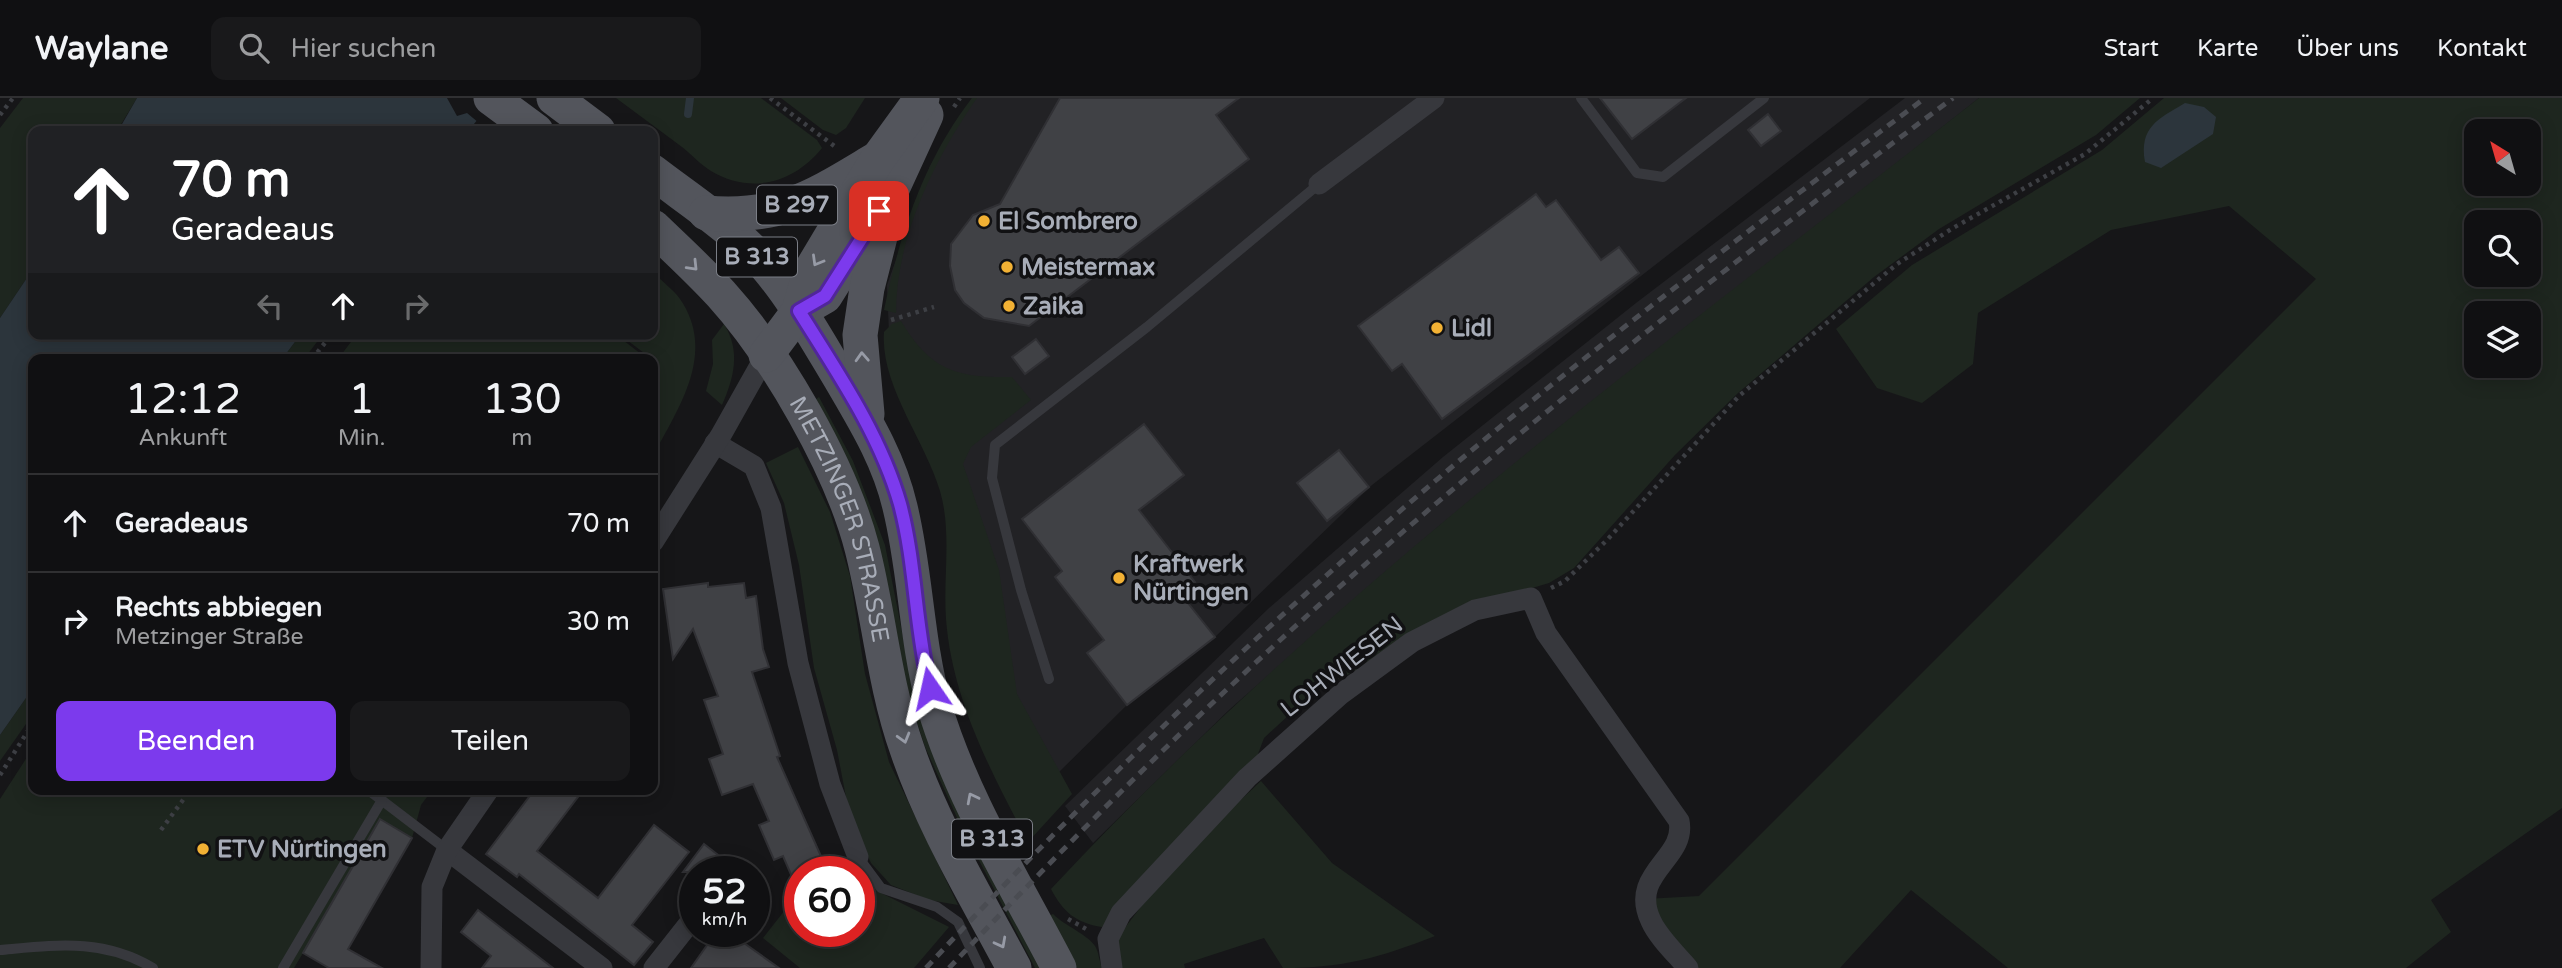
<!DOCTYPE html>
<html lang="de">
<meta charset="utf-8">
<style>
body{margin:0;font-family:"Varela Round",sans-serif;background:#19191b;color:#f1f3f6;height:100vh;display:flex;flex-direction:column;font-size:26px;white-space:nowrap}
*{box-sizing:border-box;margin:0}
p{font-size:23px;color:#9c9d9f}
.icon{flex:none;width:38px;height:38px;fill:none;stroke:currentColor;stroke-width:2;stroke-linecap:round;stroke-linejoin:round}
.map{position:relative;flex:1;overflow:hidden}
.details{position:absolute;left:28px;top:256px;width:630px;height:441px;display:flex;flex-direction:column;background:#101012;border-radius:14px;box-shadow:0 4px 18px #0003,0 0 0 2px #303032}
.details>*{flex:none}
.top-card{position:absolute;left:28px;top:28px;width:630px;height:214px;border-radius:14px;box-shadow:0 4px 18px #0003,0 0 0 2px #303032;background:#202124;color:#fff;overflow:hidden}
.needle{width:46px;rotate:323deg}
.buttons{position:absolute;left:2464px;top:21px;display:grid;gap:14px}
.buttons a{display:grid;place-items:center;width:77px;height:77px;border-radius:14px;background:#101012;box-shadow:0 4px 18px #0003,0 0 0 2px #303032;font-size:35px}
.speed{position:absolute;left:679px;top:758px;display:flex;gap:14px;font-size:35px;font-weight:700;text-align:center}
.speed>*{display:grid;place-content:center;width:91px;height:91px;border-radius:50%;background:#101012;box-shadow:0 4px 18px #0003,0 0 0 2px #303032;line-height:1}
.speed small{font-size:18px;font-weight:400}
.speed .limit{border:10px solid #d22;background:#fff;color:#111}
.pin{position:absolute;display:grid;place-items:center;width:60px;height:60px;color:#fff;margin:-30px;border-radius:14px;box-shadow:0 4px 10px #0006}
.me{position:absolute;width:77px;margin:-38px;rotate:349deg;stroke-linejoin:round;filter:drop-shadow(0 0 5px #0008)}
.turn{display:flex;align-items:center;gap:24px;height:147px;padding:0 28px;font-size:32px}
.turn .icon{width:91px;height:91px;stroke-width:2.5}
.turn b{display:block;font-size:49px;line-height:60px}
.lanes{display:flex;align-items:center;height:66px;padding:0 28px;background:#0003;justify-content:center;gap:35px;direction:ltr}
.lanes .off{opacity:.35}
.eta{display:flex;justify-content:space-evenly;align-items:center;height:119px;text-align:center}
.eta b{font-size:42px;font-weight:600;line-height:49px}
.cta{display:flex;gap:14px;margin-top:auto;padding:14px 28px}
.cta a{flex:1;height:80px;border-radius:14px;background:#7c3aed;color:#fff;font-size:28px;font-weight:600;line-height:80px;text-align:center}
.cta a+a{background:#19191b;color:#f1f3f6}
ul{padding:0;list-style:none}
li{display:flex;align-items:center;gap:21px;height:98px;padding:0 28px;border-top:2px solid #303032}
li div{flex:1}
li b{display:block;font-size:26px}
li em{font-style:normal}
header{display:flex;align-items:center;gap:42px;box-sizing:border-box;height:98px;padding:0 35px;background:#101012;border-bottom:2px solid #303032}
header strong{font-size:33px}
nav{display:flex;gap:38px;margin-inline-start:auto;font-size:24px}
.search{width:490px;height:63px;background:#19191b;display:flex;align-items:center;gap:18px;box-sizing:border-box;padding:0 24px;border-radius:14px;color:#9c9d9f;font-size:26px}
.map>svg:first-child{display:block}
.built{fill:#222225}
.green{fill:#1e261f;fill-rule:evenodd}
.water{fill:#2c353c}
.pier{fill:#161618}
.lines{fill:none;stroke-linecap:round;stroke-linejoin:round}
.stream{stroke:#2c353c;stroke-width:8}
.building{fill:#404145;stroke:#303034;stroke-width:2}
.path{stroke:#3d3f44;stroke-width:4.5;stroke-dasharray:3.5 5;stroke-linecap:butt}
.lane{stroke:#37383d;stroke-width:10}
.street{stroke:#37383d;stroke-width:21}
.primary{stroke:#53555c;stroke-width:35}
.rail{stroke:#4a4c52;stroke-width:5;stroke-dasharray:9 7;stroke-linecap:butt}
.oneway{stroke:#979ba6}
.route-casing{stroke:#51269a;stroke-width:18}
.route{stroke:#7c3aed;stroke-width:12}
.poi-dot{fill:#f2b134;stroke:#111113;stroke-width:2.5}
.labels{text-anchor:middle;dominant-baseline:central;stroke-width:7;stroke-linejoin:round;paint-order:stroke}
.shield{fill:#111113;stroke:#7b7e86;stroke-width:2}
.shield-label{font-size:23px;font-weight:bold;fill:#a8adb8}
.poi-label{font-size:24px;font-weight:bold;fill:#a8adb8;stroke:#111113;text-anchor:start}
.street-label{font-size:24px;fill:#a8adb8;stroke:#111113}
</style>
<header>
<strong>Waylane</strong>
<div class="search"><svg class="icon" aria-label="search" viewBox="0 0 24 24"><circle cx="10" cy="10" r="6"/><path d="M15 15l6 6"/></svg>Hier suchen</div>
<nav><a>Start</a><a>Karte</a><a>Über uns</a><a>Kontakt</a></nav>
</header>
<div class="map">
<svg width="2562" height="870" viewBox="0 0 2562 870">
<rect width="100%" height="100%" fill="#161618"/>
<g class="built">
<polygon points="972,0 1870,0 1372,387 1215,539 1127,607 1059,674 1011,597 978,424 890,259 887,187 930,68"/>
<polygon points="1905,0 1979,0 1439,428 1230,611 1093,745 1065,708 1269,510 1443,359 1636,205"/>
</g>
<g class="green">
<polygon points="23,0 137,0 117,33 33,33 33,171 0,220 0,30"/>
<path d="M 616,0 L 761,0 L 817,42 L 822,50 C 794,85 751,97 711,73 C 701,67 692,57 682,49 C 660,33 638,16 616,0 Z"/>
<polygon points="781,0 865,0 846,30 836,37 823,32"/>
<path d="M 972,0 L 977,0 C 934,62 896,139 896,215 L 884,212 C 900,135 924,62 972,0 Z"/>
<path d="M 1979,0 L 2140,0 L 2096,37 L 1939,131 L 1874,179 L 1738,295 L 1675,357 L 1574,470 L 1549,485 L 1519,494 L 1316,592 L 1264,640 L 1255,664 L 1109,824 L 1102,829 C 1076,825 1063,814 1051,791 C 1328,493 1660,250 1979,0 Z"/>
<path d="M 2164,0 L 2562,0 L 2562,710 L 2431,802 L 2451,834 L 2406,870 L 2008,870 L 1911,792 L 1840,870 L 1690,870 L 1645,801 L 1699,798 L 2316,181 L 2229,108 L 2111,132 L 1978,215 L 1973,266 L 1922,305 L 1877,290 L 1836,231 L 1912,167 L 2102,52 ZM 2476,33 L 2529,33 L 2529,86 L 2476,86 ZM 2476,124 L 2529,124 L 2529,177 L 2476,177 ZM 2476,215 L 2529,215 L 2529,268 L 2476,268 Z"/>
<path d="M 653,174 C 661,183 673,191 680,201 C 717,255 679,309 653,358 L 653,261 L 646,261 L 648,258 L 619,236 L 653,236 Z"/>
<path d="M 901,223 C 931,273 957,280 1012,279 L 1031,302 L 971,349 L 963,366 L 999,472 L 1017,596 L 1072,696 L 1028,744 C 991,674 952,601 946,521 C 943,479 952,434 940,393 C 925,342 880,287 884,234 L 892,226 Z"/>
<path d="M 724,226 C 741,253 734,280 722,307 L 706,293 L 713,266 L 712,242 Z"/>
<polygon points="301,236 323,236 304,261 282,261"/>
<polygon points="357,236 615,236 645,259 338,261"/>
<polygon points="819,299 853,363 885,447 915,600 1042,870 1035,870 959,724 925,649 813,303"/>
<polygon points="798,349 830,414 850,478 865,576 889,664 958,807 929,802 891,787 871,765 850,720 837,652 814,570 799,467 784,405 766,365"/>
<polygon points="33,590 33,616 0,663 0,637"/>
<polygon points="33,650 33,691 433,691 421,707 412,740 337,870 329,870 303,855 294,870 0,870 0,701"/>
<path d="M 1261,683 L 1332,765 L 1435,838 C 1379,860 1343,870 1283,870 L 1264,840 L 1184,866 L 1185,870 L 1118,870 L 1118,839 L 1146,802 L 1200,740 Z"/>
<polygon points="852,761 879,794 949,829 914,870 800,870 763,840 800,793 800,833 859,833 859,774 827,773"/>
<path d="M 1053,816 C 1065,828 1087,836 1095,848 C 1099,854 1099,863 1102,870 L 1077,870 L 1049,818 Z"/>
</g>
<g class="water">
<polygon points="137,0 496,0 468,33 118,33"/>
<path d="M 2185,5 L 2204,9 L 2216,19 L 2213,36 L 2161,70 L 2145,64 C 2139,29 2158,21 2185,5 Z"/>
<polygon points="33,171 33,236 301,236 282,261 33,261 33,590 0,637 0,220"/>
</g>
<polygon class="pier" points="447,0 499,0 479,25 467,15 457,18"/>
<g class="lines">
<polyline class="stream" points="688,16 690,0"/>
</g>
<g class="building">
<polygon points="1060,0 1239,0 1216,17 1249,61 1029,228 984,220 964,205 955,192 950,168 951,146 973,117 1000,106"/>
<polygon points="1600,0 1686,0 1632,41"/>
<polygon points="1768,16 1781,33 1761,48 1748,32"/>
<polygon points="1536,96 1546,109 1556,102 1601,162 1619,149 1639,175 1442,321 1402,266 1392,273 1358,228"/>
<polygon points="1036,241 1049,258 1025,276 1012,259"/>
<polygon points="1144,326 1184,377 1139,412 1195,484 1180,495 1215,539 1127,607 1087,555 1104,542 1055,479 1062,473 1022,421"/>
<polygon points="1339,352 1369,389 1327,423 1297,385"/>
<polygon points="708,485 708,489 744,485 746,500 756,498 763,551 769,569 752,574 780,658 777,659 824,765 792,779 783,758 774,762 759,727 769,723 753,686 722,697 709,661 723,656 704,602 718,598 693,531 673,561 663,491"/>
<polygon points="535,691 584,691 537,753 598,800 654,727 689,754 632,827 653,844 634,867 519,776 517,779 486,756"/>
<polygon points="380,721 412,740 348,851 382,870 329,870 303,855"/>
<polygon points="704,746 722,760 712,774 683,774"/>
<polygon points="478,812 509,836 553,870 482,870 491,858 461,834"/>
<polygon points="717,833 727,833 779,870 691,870"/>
</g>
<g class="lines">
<g class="path">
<polyline points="770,0 837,50"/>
<polyline points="954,9 960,0"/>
<polyline points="0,17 13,0"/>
<polyline points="891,222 934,209"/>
<polyline points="312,261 332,236"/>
<polyline points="535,261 538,257"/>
<polyline points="1551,490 1565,483 1607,442 1739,298 1897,166 1953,130 2085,56 2153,0"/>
<polyline points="0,677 33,625"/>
<polyline points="161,732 191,691"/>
<polyline points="1068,821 1088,832"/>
</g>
<g class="lane">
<polyline points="1581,0 1637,75 1663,79 1764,0"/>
<polyline points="1049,581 1021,492 992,380 995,347 1147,229 1319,86"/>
<polyline points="367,691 447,752"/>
<polyline points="858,759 881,790 937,809 958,824 980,870"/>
<path d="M 0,852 C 56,847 103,840 153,870"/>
<polyline points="283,870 382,702"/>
</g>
<g class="street">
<polyline points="1319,86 1434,0"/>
<polyline points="715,345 754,368 771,410 798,565 830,686 858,759"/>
<polyline points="653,444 721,337 766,257"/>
<polyline points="447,752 602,870"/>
<polyline points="431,870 432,789 447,752 489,691"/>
<polyline points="654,870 695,818"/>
<path d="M 1112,870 L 1108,841 L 1121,815 L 1247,680 L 1341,596 L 1412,544 L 1475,512 L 1531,500 L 1546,535 L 1679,723 C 1687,761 1628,775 1651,823 C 1658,839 1676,856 1688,870"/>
</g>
<g class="primary">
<polyline points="491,0 536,33"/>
<polyline points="554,0 598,33"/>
<path d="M 653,74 C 692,104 735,131 767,169 C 795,202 817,242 840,280 C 864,321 889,361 900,409 C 916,474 916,542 934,607 C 961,699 1015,785 1059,870"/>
<path d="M 706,115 C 782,121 813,99 875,62"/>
<path id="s1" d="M 653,129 C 676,151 699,172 721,196 C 777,258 841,369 862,450 C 879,516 884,586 907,651 C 933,728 976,798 1014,870"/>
<polyline points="799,213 825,198 892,91 926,17"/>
<polyline points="766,257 799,213 810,174 877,62 922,0"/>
<polyline points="867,316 860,237 867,190 884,123"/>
</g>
<g class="rail">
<path d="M 926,870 C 1089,694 1263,528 1447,373 C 1601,243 1764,121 1925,0"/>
<path d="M 949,870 C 1073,739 1201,611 1336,492 C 1533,318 1742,157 1953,0"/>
</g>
</g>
<defs><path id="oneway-chevron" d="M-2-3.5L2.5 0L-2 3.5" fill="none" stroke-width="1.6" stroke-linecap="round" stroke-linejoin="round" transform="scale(1.75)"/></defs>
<g class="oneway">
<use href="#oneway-chevron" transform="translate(817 163) rotate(120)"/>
<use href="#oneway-chevron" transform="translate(693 168) rotate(46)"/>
<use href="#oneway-chevron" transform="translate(862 259) rotate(-93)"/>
<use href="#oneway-chevron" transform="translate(904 640) rotate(74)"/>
<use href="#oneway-chevron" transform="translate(972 700) rotate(-117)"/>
<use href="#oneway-chevron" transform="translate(1001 845) rotate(62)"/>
</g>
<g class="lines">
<defs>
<path id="route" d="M 879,113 L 825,198 L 799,213 C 837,274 880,336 900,406 C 916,466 915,530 930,590"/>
</defs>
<use href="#route" class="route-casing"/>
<use href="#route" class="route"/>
</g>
<g class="poi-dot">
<circle cx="984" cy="123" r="7"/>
<circle cx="1007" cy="169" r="7"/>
<circle cx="1009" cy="208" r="7"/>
<circle cx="1437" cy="230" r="7"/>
<circle cx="1119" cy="480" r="7"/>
<circle cx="203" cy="751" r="7"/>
</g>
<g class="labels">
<g class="shield">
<rect x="757" y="87.5" width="80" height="39" rx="5"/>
<rect x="717" y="139.5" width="80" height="39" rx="5"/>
<rect x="952" y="721.5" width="80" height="39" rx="5"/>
</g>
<g class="shield-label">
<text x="797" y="107">B 297</text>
<text x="757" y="159">B 313</text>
<text x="992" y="741">B 313</text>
</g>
<g class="poi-label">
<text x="998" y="123">El Sombrero</text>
<text x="1021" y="169">Meistermax</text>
<text x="1023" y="208">Zaika</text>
<text x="1451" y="230">Lidl</text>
<text x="1133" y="466">Kraftwerk<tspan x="1133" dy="28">Nürtingen</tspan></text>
<text x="217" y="751">ETV Nürtingen</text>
</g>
<g class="street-label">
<text stroke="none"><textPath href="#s1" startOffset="354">METZINGER STRASSE</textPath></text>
<text transform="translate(1342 569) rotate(-38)">LOHWIESEN</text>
</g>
</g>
</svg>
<div class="buttons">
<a><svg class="needle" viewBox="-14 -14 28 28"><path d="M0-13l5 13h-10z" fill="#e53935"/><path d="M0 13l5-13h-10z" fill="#9c9d9f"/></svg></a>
<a><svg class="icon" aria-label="search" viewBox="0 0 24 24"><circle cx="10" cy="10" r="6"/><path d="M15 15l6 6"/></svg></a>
<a><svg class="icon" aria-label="layers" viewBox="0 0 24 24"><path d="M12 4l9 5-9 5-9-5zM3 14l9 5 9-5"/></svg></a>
</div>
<div class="speed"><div>52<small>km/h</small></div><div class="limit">60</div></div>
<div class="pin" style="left:879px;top:113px;background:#d93025"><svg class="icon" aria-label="arrive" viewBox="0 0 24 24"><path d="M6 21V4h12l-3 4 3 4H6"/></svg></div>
<svg class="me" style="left:930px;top:590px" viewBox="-20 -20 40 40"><path d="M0-17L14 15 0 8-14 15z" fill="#7c3aed" stroke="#fff" stroke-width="4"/></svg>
<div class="top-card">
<div class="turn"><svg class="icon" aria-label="ahead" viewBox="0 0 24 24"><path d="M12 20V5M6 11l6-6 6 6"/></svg><div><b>70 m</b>Geradeaus</div></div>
<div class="lanes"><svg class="icon off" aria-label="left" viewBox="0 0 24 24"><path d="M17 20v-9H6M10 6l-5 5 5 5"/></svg><svg class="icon" aria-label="ahead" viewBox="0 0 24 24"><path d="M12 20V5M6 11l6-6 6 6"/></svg><svg class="icon off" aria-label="right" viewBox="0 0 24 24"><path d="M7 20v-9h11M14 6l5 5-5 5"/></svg></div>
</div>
<section class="details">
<div class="eta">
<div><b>12:12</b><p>Ankunft</p></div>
<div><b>1</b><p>Min.</p></div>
<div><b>130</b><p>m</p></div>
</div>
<ul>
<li><svg class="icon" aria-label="ahead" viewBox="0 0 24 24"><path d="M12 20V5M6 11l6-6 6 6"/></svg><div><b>Geradeaus</b></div><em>70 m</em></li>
<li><svg class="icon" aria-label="right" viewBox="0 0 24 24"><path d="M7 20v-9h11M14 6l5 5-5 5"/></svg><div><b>Rechts abbiegen</b><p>Metzinger Straße</p></div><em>30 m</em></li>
</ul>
<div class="cta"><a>Beenden</a><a>Teilen</a></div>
</section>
</div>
